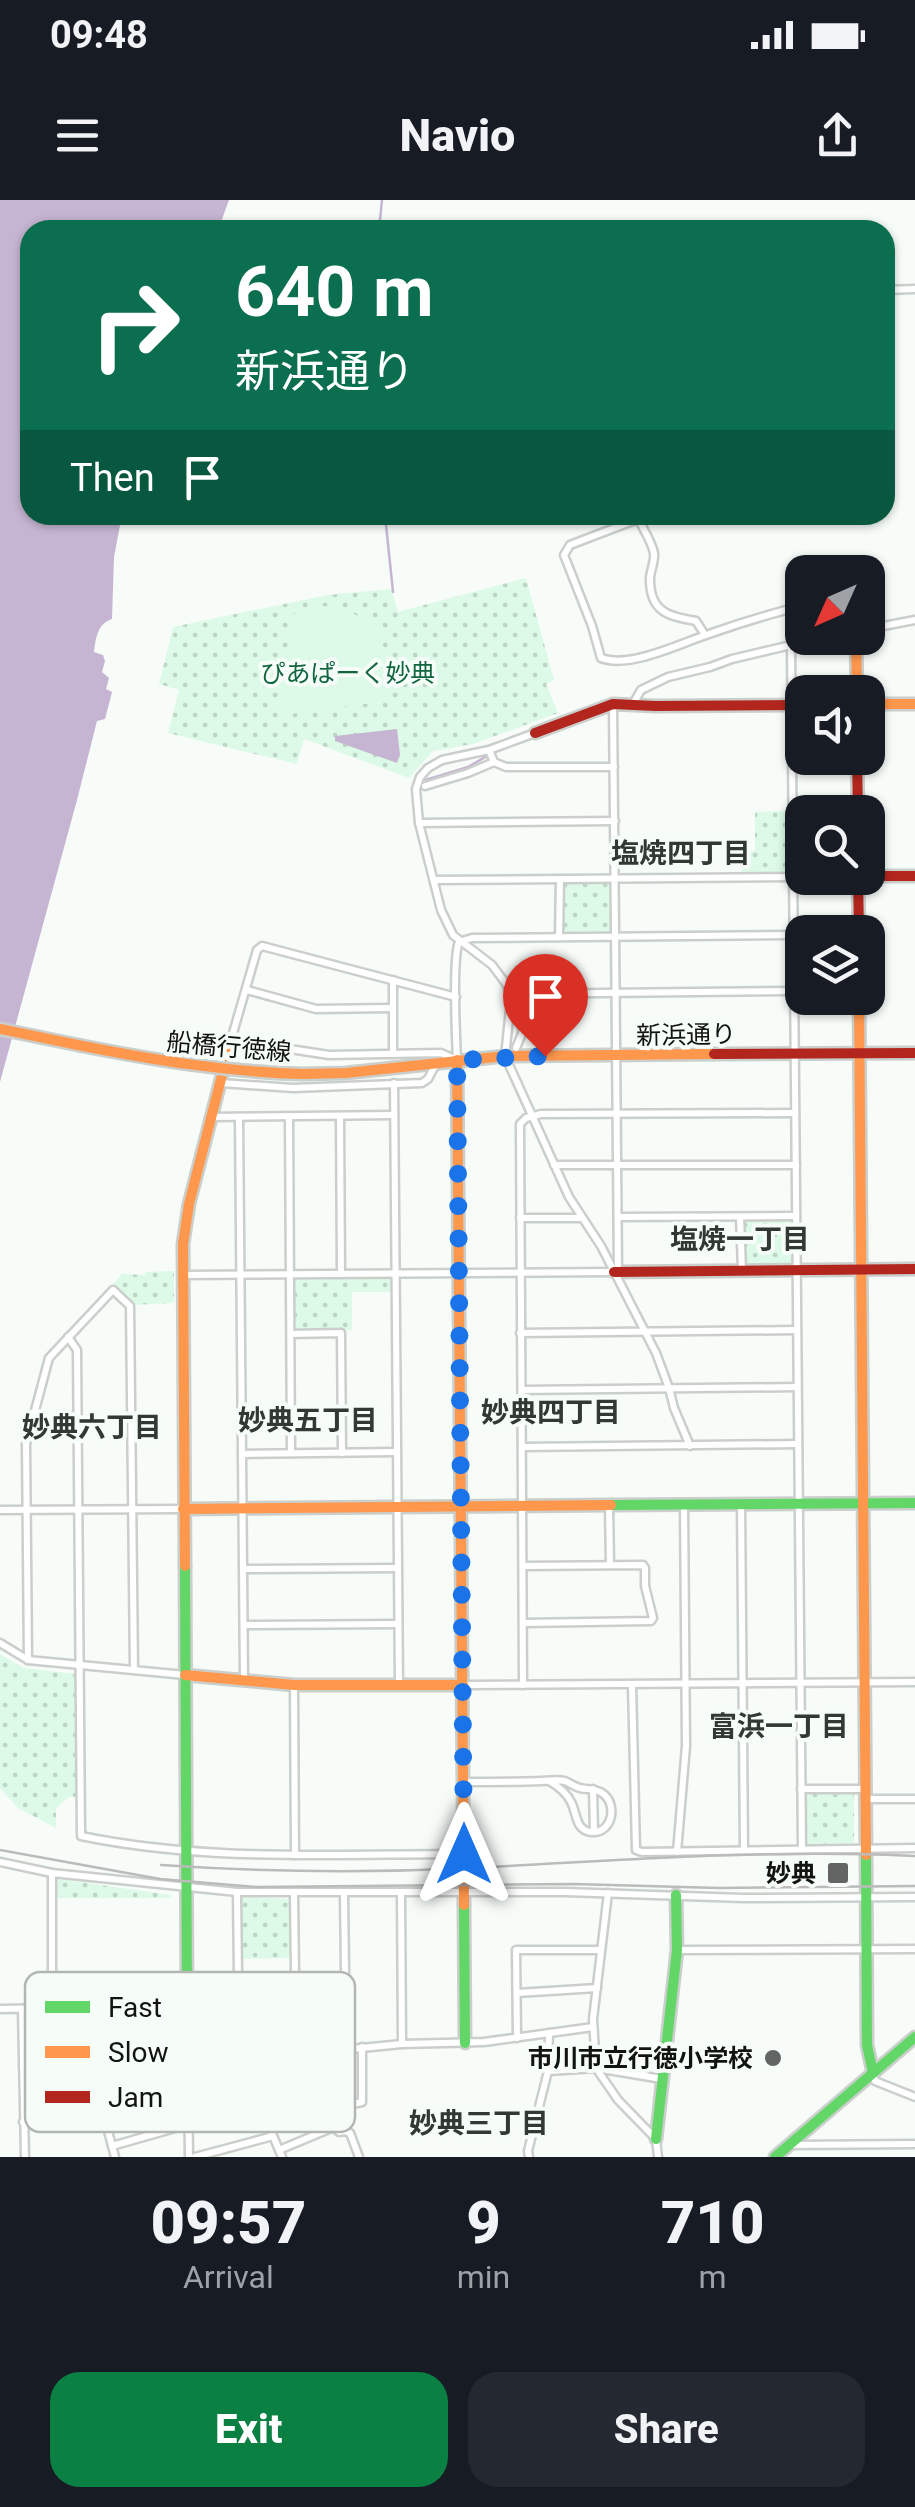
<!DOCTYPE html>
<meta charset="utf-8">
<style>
body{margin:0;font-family:Roboto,"Noto Sans JP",sans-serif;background:#242831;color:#f1f3f6;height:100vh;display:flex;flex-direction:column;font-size:38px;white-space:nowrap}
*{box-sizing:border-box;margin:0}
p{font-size:32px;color:#9ea1a6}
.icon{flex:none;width:55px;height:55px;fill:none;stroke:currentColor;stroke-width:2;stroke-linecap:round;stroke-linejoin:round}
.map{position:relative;height:1957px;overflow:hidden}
.drawer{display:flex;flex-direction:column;background:#171b24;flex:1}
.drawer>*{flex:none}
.banner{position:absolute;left:20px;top:20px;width:875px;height:305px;border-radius:30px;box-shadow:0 2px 8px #0004;background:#0b6e4f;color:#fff;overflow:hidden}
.needle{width:65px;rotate:225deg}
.fabs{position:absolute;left:785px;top:355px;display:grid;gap:20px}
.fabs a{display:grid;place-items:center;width:100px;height:100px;border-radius:20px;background:#171b24;box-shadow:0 2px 8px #0004;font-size:50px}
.pin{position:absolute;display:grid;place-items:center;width:85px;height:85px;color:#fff;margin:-102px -42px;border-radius:50% 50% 50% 0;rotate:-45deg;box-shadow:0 0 10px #0007}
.pin .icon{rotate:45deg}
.me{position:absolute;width:110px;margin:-55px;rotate:0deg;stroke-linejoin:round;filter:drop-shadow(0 0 8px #0008)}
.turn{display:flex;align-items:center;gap:35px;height:210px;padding:0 50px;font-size:45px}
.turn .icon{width:130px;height:130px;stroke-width:2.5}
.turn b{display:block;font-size:70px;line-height:85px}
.then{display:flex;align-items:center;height:95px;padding:0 50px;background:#0003;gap:20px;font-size:38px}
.eta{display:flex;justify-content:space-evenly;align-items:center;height:170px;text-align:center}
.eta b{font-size:60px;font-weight:800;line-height:70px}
.action{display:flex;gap:20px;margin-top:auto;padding:20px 50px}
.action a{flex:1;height:115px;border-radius:30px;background:#0b8043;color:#fff;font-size:40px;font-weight:800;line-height:115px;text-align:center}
.action a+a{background:#242831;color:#f1f3f6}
.status{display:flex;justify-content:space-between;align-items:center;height:70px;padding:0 50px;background:#171b24;direction:ltr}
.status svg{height:28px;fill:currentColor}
header{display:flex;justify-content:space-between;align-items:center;height:130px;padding:0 50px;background:#171b24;font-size:45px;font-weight:800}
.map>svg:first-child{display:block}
.grass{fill:url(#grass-dots)}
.garden{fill:#dcfae7}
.water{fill:#c6b5d2}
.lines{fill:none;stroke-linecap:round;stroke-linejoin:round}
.stream{stroke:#c6b5d2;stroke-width:2.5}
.street-casing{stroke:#cbcfcc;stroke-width:11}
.fast-casing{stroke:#cbcfcc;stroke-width:15}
.slow-casing{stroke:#cbcfcc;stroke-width:15}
.jam-casing{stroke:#cbcfcc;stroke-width:15}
.street{stroke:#fefffe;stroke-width:6}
.fast{stroke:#63d668;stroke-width:10}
.slow{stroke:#ff974d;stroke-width:10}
.jam{stroke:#b3261e;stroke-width:10}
.rail{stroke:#babbba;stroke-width:2.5}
.slow-bridge-casing{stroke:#cbcfcc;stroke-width:15;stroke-linecap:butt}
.slow-bridge{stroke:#ff974d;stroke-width:10}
.route{stroke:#1a73e8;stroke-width:18;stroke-dasharray:0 32.4}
.poi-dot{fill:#626563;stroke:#f6fdf9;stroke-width:4}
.labels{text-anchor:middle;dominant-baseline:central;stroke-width:8;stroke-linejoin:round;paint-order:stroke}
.park-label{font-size:25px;fill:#12663f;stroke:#f6fdf9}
.street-label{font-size:25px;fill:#121412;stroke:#f6fdf9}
.poi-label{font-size:25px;font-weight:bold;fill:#121412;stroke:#f6fdf9;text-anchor:end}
.neighbourhood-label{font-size:28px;font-weight:bold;fill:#323834;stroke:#f6fdf9}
.key{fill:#f6fdf9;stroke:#b2b7b4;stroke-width:2.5}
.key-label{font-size:28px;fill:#121412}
</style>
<div class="status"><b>09:48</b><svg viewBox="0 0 49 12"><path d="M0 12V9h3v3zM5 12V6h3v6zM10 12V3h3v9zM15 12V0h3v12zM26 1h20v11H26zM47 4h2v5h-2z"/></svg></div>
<header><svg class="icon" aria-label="menu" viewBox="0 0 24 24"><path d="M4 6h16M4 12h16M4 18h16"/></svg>Navio<svg class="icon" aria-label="share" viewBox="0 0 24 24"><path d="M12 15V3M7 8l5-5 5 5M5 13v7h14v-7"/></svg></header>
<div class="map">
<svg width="915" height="1957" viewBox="0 0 915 1957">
<defs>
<pattern id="grass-dots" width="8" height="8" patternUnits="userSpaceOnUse" patternTransform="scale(2.5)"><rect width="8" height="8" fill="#dcfae7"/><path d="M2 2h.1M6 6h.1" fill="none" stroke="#bcd5c5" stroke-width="1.8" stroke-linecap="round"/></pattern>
</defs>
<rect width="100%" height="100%" fill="#f7fcf9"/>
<g class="grass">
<polygon points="526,378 554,480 546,484 558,513 473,544 433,551 409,578 304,539 297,564 168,533 179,490 159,484 173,427 328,395 391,389 398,412"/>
<polygon points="789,611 791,669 788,672 742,672 741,651 755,651 755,612"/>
<polygon points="565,684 609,684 612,688 612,730 610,733 565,734 562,731 562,687"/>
<polygon points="745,1020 789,1020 793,1023 793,1063 790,1067 745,1067 743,1063 743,1023"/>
<polygon points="174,1071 174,1103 133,1105 113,1084 122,1074 145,1075 145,1072"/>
<polygon points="387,1077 391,1080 391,1092 352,1092 352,1130 297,1131 294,1128 294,1080 297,1078"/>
<polygon points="0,1454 24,1468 76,1474 77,1597 69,1597 56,1608 56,1628 18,1608 0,1588"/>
<polygon points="854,1591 854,1643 805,1644 805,1594 807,1592"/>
<polygon points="58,1679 171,1695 171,1698 55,1698 55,1682"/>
<polygon points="244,1697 287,1699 290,1702 291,1758 242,1759 241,1700"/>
</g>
<path class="garden" d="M 320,406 C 374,407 402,453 380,502 L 290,514 L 280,504 L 293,414 Z"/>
<g class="water">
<path d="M 0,0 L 229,0 L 218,30 L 30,30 L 30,315 L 122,315 L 114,357 L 112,419 C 97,424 96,438 94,452 L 103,455 L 105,461 L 102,472 L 109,478 L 106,489 L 112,492 L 105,519 L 97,521 L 77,600 L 0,882 Z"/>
<polygon points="397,529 400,555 397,563 335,541 335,536"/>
</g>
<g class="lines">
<g class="stream">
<polyline points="379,30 382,0"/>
<polyline points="385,315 393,392"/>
<polyline points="419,582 468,567 499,549"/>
</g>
<defs>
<g id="street">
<polyline points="885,90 915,89"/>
<path d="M 637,316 C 642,327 652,342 654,353 C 655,360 651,370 650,377 C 649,412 668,416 696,421 L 705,435"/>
<path d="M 638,319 L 570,345 L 564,355 L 592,426 L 601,458 C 630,469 681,443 709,434 C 734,425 760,417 786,410 L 791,413 L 792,417 L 794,443"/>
<polyline points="868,429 915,420"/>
<polyline points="791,445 802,1649"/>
<polyline points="613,504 618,1072"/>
<polyline points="633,504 641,490 668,477 710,467 732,459 791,445 794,443 822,438"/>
<polyline points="535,533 489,550 442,560 428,568 420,577 416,589 419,623 441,710 453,735 492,765 507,785 511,800 505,856 569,997 601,1046 656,1153 669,1188 674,1208 690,1246"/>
<polyline points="489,550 494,562 506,567 614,567"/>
<polyline points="425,586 468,573 494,562"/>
<polyline points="419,623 615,621"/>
<polyline points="434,680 802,677"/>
<polyline points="559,737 560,679"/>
<polyline points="459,742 472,738 794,735"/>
<polyline points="393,780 393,854"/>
<polyline points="247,790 316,809 392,808"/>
<polyline points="511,794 794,791"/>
<path d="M 456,797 L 262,746 L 257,750 L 231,840 L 329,855 L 441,853 L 457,860 C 456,837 452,758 459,742"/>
<polyline points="511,800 515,804 523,831 516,848"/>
<polyline points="221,883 293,888 422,883 428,879 437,862"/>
<polyline points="394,883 399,1485"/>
<polyline points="340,916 341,1074"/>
<polyline points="212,917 394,915"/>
<polyline points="239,917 244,1481"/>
<polyline points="289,917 291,1253"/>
<polyline points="554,965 796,965"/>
<polyline points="618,1017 796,1016"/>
<polyline points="740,1017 742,1070"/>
<polyline points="520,1018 581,1018"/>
<polyline points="183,1075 614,1072"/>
<polyline points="520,1133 797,1130"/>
<polyline points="291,1134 341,1133 342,1253"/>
<path d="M 68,1137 L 77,1150 L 81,1636 C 207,1662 336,1654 464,1654"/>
<polyline points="522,1190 797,1187"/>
<polyline points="522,1247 798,1244"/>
<polyline points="242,1254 396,1252"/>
<polyline points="741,1304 744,1650"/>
<polyline points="609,1305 610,1365"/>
<polyline points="0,1310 183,1309"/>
<polyline points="523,1366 643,1365 645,1368 645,1386 653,1418 651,1421 523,1423"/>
<polyline points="243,1369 398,1368"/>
<polyline points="244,1425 398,1424"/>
<polyline points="0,1443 28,1460 185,1475"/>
<polyline points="28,1460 26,1244 49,1158 113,1090 130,1106 134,1470"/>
<polyline points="632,1484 636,1650 642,1652 915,1648"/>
<polyline points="294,1485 295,1655"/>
<polyline points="463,1485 915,1482"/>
<polyline points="523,1485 520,924 526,918 541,914 795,913"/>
<path d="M 463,1582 C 490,1582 516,1582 542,1581 C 549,1581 558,1579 565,1581 C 570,1583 575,1587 580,1588 C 587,1590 595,1588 602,1593 C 618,1603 613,1634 591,1632 C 575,1630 577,1613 571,1602 C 566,1592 558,1586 549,1581"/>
<polyline points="593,1589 594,1632"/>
<polyline points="801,1589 865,1589"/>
<polyline points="866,1599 915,1599"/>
<polyline points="677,1652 686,1546 684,1305"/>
<polyline points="0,1662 52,1673 237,1692 565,1692 743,1698 915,1697"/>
<polyline points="52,1673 52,1808"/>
<polyline points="237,1692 239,1860 250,1890 262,1910 282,1957"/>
<polyline points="294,1693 296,1854"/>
<polyline points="344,1693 346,1849"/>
<polyline points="401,1693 402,1844"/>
<polyline points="608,1693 593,1819 596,1868 618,1900 656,1939 658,1957"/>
<polyline points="677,1750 915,1749"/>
<polyline points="517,1793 597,1788"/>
<polyline points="0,1809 187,1806 189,1957"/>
<polyline points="22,1809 25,1957"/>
<polyline points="517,1838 516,1750 601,1750"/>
<polyline points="23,1866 188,1865 402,1844 484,1842 593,1827"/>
<polyline points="99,1866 99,1898 115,1957"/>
<polyline points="548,1871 596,1868 662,1879"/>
<polyline points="873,1873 875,1881 915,1897"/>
<polyline points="338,1899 343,1906 362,1902 362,1847"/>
<polyline points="23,1922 105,1921"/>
<polyline points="790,1945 915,1944"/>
<polyline points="112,1946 189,1924"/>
<polyline points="279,1950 334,1927 339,1932 344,1931 350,1933 359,1957"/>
<polyline points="195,1957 273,1936"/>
<polyline points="529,1957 528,1951 548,1871 549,1833"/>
</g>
<g id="fast">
<polyline points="611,1305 915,1303"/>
<polyline points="185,1366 187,1806"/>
<polyline points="866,1655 867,1845 873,1873"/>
<polyline points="464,1705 465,1843"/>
<polyline points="656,1939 677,1750 676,1695"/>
<polyline points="775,1957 915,1837"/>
</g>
<g id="slow">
<polyline points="856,438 857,492"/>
<polyline points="868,504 915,504"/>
<polyline points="859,798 866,1655"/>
<polyline points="0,829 78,845"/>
<polyline points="457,860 464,1705"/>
<polyline points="303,874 346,873 505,856 714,854"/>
<polyline points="183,1309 611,1305"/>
<polyline points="185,1366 183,1044 189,1004 231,840"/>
<polyline points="185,1475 294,1485 463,1485"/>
</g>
<g id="jam">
<polyline points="535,533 613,504 655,506 802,505"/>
<polyline points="857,558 858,612"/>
<polyline points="868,676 915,676"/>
<polyline points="858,678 859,732"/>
<polyline points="714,854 915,853"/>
<polyline points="614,1072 915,1069"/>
</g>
</defs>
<use href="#street" class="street-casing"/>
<use href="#fast" class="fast-casing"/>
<use href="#slow" class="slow-casing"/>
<use href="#jam" class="jam-casing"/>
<use href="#street" class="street"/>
<use href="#fast" class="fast"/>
<use href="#slow" class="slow"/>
<use href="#jam" class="jam"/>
<g class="rail">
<polyline points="0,1650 160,1679 257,1687 574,1684 719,1688 915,1686"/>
<path d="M 161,1665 C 264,1672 369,1673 473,1668 C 620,1660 768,1649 915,1656"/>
</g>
<defs>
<path id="slow-bridge" d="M 78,845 C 153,860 227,872 303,874"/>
</defs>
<use href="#slow-bridge" class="slow-bridge-casing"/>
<use href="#slow-bridge" class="slow-bridge"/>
</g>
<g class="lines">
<polyline class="route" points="464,1654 457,860 545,856"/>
</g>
<g class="poi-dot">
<rect x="826" y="1661" width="24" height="24" rx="5"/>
<circle cx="773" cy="1858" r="10"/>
</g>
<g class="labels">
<g class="park-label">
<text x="348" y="473">ぴあぱーく妙典</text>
</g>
<g class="street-label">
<text transform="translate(686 835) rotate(-1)">新浜通り</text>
<text transform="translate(229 847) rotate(5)">船橋行徳線</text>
</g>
<g class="poi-label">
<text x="816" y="1673">妙典</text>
<text x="753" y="1858">市川市立行徳小学校</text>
</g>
<g class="neighbourhood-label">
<text x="681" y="653">塩焼四丁目</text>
<text x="740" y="1039">塩焼一丁目</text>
<text x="551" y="1212">妙典四丁目</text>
<text x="308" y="1220">妙典五丁目</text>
<text x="92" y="1227">妙典六丁目</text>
<text x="779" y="1526">富浜一丁目</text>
<text x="479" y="1923">妙典三丁目</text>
</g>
</g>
<rect x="25" y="1772" width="330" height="160" rx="15" class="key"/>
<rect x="45" y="1801" width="45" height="12" fill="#63d668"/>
<rect x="45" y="1846" width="45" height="12" fill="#ff974d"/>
<rect x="45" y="1891" width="45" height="12" fill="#b3261e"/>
<g class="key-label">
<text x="108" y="1817">Fast</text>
<text x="108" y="1862">Slow</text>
<text x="108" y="1907">Jam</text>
</g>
</svg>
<div class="fabs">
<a><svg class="needle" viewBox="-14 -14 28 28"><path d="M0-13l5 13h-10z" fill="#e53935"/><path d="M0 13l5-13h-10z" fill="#9ea1a6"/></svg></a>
<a><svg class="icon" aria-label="sound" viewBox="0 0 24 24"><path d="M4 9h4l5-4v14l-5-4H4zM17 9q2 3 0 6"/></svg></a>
<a><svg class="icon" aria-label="search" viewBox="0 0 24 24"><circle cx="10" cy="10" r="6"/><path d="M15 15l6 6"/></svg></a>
<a><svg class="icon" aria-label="layers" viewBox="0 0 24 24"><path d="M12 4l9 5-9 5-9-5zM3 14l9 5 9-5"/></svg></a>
</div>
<div class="pin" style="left:545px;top:856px;background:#d93025"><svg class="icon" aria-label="arrive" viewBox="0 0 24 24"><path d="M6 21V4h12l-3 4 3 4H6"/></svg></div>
<svg class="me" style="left:464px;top:1654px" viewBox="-20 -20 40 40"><path d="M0-17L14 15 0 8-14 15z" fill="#1a73e8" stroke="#fff" stroke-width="4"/></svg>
<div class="banner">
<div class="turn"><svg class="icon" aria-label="right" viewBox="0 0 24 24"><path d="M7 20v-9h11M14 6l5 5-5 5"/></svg><div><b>640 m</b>新浜通り</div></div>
<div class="then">Then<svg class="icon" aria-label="arrive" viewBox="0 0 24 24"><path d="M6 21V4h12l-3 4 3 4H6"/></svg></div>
</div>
</div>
<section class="drawer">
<div class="eta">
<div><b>09:57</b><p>Arrival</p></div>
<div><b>9</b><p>min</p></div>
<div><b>710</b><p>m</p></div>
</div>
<div class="action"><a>Exit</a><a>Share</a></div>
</section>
